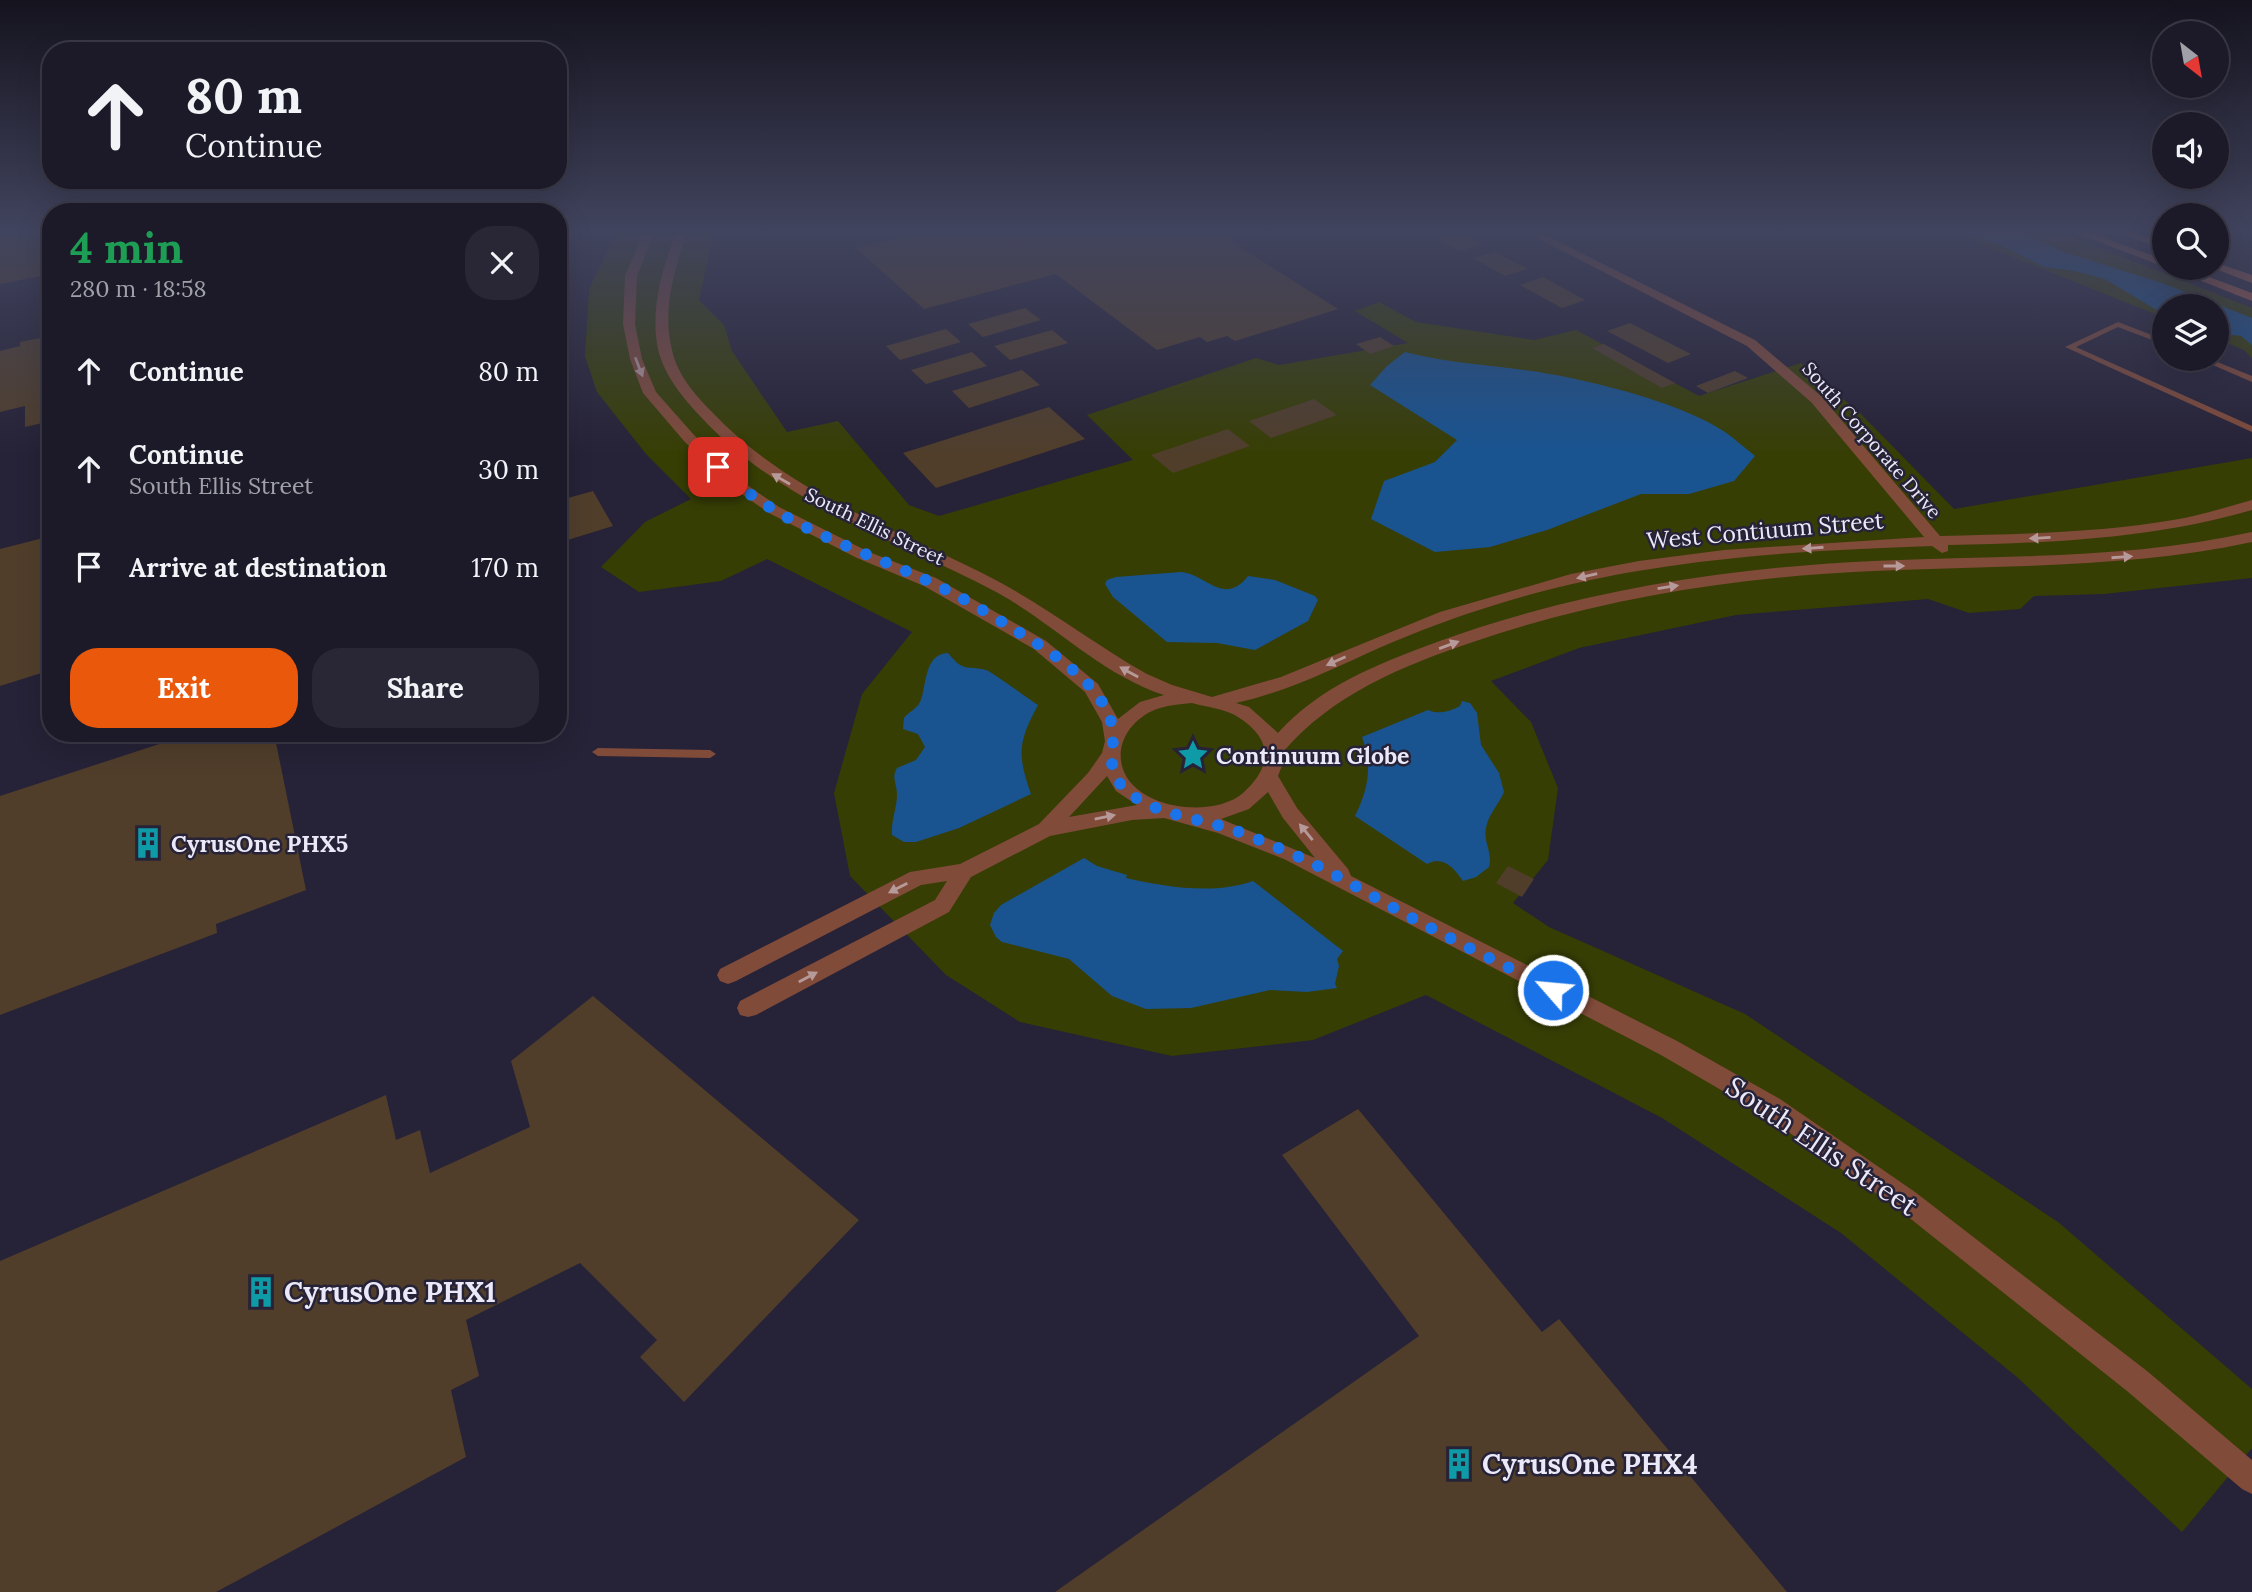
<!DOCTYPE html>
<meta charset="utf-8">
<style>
body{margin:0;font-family:Lora,serif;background:#292735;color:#f1f3f6;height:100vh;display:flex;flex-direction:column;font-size:26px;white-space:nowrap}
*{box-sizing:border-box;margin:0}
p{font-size:23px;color:#a0a1a8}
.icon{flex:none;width:38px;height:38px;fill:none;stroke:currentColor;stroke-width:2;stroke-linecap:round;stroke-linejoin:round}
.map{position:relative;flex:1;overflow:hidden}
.drawer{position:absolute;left:42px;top:203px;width:525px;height:539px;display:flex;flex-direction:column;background:#1c1a29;border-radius:28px;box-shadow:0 7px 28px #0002,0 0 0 2px #3a3846}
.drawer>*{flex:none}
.guide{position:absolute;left:42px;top:42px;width:525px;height:147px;border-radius:28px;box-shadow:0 7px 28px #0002,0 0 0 2px #3a3846;background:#1c1a29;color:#f1f3f6;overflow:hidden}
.needle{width:46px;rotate:149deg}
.controls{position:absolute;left:2152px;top:21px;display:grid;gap:14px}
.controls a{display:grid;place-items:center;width:77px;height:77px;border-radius:50%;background:#1c1a29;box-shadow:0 7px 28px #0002,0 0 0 2px #3a3846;font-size:35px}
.pin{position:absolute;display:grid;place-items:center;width:60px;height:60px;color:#fff;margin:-30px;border-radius:14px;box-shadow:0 4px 10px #0006}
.me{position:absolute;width:77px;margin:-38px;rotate:297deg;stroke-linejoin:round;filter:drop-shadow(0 0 5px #0008)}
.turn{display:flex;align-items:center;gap:24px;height:147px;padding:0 28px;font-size:32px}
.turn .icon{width:91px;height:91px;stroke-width:2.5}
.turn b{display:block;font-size:49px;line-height:60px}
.round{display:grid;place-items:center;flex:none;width:74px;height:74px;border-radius:28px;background:#292735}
.overview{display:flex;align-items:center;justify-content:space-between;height:119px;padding:0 28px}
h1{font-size:42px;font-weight:700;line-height:52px;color:#1e9e55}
.button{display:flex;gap:14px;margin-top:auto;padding:14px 28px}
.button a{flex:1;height:80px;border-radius:28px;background:#ea580c;color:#fff;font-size:28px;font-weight:700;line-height:80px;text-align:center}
.button a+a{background:#292735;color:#f1f3f6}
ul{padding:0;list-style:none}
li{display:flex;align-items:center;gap:21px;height:98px;padding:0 28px}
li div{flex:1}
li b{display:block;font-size:26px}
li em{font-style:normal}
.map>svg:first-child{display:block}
.green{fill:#373e04}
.water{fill:#195491}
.building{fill:#503e2b}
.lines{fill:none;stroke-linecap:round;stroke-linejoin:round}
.service{fill:#814b3a;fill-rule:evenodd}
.minor{fill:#814b3a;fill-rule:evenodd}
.secondary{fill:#b45e42;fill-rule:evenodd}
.oneway{fill:#b69a99}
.route{stroke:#1a73e8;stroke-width:12;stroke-dasharray:0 21.6}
.labels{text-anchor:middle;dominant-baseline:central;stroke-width:5;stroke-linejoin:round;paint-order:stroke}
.far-street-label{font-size:19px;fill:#ebe9f8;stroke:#262237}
.street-label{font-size:23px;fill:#ebe9f8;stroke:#262237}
.poi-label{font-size:23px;font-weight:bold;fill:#ebe9f8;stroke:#262237;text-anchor:start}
.near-street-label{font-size:28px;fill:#ebe9f8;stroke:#262237}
.near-poi-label{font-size:28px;font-weight:bold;fill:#ebe9f8;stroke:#262237;text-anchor:start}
</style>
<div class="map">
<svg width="2252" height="1592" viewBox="0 0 2252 1592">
<rect width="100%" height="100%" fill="#262237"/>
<g class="green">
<polygon points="617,231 714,231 699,300 724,325 732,351 787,432 838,421 909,505 939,516 1133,460 1087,415 1256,358 1279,365 1408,343 1355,311 1379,302 1416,322 1534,340 1576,330 1699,396 1801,363 1861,414 1954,509 2252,458 2252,578 2104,594 2034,596 2020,609 1969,613 1928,599 1736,615 1579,648 1491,681 1531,722 1558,788 1548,860 1513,903 1549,927 1745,1014 2058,1222 2252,1389 2252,1448 2182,1532 2018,1378 1841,1233 1662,1118 1426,995 1313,1040 1172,1056 1020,1022 946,975 850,876 834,793 862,694 912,632 767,559 721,581 639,592 601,567 645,522 691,499 646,454 597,392 585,356 589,289"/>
<polygon points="1948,231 2056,231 2252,308 2252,358 2244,350 2217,339 2217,306 2165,306 2165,318"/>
</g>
<g class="water">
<polygon points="1954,231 2018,231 2067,253 2162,283 2252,318 2252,345 2241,336 2217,333 2217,306 2165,306 2165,315 2105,279 2075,271 2044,267 2003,246"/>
<path d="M 1405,352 C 1447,363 1489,365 1532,371 C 1586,379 1681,402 1725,432 C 1735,439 1745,448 1755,456 L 1734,481 L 1689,494 L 1641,494 L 1547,530 L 1490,547 L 1435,552 L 1371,519 L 1384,481 L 1435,462 L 1457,440 L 1370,385 L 1387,366 Z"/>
<path d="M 1181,572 C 1206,574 1224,607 1248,576 L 1275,580 L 1315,596 L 1318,600 L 1308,621 L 1255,650 L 1217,643 L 1167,642 L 1113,597 L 1105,584 L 1107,580 L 1116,577 Z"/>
<path d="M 948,653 C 964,673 966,665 986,670 C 992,672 1030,700 1038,705 C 1018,742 1017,754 1031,794 L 959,828 L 916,842 L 904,842 L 892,835 C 891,821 897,808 897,795 C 897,783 891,778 897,768 L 916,760 L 925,747 L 918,734 L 903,729 L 904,718 C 908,712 917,709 920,702 C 927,688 923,654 948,653 Z"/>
<path d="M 1462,701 L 1470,703 L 1477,713 L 1481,745 L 1499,773 L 1504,792 C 1499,804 1488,815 1486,828 C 1483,842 1493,853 1489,867 L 1476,877 L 1463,881 C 1454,868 1443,855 1427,864 L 1355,816 C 1368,790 1373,766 1362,737 L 1428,710 C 1438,715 1451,711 1460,706 Z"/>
<path d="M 1084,858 L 1097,866 L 1127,875 L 1126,878 C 1165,887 1214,895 1253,881 L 1343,951 L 1337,959 L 1339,966 L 1335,984 L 1337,988 L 1307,992 L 1270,990 L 1191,1008 L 1146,1009 L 1112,996 L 1069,959 L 1002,942 L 996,937 L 990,925 L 994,913 L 1001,905 Z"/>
</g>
<g class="building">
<polygon points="0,231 51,231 51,274 0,284"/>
<polygon points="901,231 1249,231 1233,236 1230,241 1338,309 1235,341 1227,336 1207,342 1200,337 1157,350 1056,274 924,309 856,248 907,236"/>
<polygon points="1428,231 1456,231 1482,244 1460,251 1425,232"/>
<polygon points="1495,252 1528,269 1505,276 1473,258"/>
<polygon points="1543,277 1585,300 1562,308 1520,285"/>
<polygon points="1025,308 1041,320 983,337 968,324"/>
<polygon points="1630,323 1691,354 1668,363 1607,331"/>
<polygon points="946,329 961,342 900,360 886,346"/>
<polygon points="1052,330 1068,343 1010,360 994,346"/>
<polygon points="51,336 51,421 25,427 25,406 0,412 0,351 20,346 20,342"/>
<polygon points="1380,337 1394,346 1370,354 1356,344"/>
<polygon points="1604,344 1675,383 1662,388 1592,348"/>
<polygon points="972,352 987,366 926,384 911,370"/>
<polygon points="1022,370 1040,385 969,408 952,391"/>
<polygon points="1735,371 1748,378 1708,393 1696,386"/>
<polygon points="1314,399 1337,415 1271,438 1249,421"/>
<polygon points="1049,407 1085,439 936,488 903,453"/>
<polygon points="1228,429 1250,446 1173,473 1151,455"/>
<polygon points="558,479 568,498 593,491 613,526 558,543"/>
<polygon points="51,536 51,670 0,686 0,549"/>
<polygon points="193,733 274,733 306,890 216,924 217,933 0,1015 0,796"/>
<polygon points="1508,866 1534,879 1522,897 1496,883"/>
<polygon points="593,996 859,1220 684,1402 640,1357 657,1340 580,1263 466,1320 479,1376 451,1390 466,1457 216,1592 0,1592 0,1261 386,1095 396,1140 420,1130 430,1173 530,1127 511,1061"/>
<polygon points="1358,1109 1542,1332 1559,1319 1787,1592 1055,1592 1419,1336 1282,1155"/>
</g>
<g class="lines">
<g class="service">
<polygon points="2118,322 2165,340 2165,345 2118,327 2076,347 2252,426 2252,432 2065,347"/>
<polygon points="2199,359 2210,359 2252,376 2252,382"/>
<polygon points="598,748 710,750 716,754 710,758 598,756 592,752"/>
</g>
<path class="minor" d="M 644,231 L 655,231 L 637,276 L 635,324 L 642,359 L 656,392 L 694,435 L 737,478 L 779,507 L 869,552 L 936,578 L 1046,641 L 1098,684 L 1118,719 L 1140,702 L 1164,695 C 1102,675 1054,624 998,593 C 893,537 783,506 700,416 C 683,398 664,375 658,349 C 650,309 662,268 677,231 L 688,231 C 674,269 662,310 672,350 C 677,374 695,395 712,412 C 787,492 889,526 984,574 C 1042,603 1092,643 1147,674 L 1172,685 L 1212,697 L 1281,677 L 1440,612 L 1571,574 L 1639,561 L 1724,550 L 1924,537 L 1811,402 L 1747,346 L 1524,231 L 1537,231 L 1755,340 L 1821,396 L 1940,536 C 2018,534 2096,533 2173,520 C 2200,516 2226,507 2252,500 L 2252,510 C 2152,539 2051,543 1948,545 L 1948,551 L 1942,553 L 1932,546 C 1786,551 1638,560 1498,604 C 1458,616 1418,631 1379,648 C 1333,669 1286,692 1236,703 L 1249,707 L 1278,733 C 1320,686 1380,663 1437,642 C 1577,591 1724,568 1873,561 C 2001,555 2126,560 2252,532 L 2252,542 C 2126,569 2000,565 1873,571 C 1736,577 1602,598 1473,642 C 1402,666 1333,694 1283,752 L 1285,758 L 1278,776 L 1297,808 L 1348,869 L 1351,876 L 1677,1041 L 1780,1099 L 1915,1192 L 2147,1371 L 2252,1460 L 2252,1494 L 2242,1489 L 2127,1391 L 1897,1208 L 1764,1115 L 1661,1055 L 1284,859 L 1218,833 L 1164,818 L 1132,820 L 1050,836 L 971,877 L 949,912 L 756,1015 L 748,1017 L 740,1015 L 737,1008 L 740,1001 L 935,900 L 947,881 L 921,885 L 736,981 L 728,984 L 720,981 L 717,975 L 720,969 L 910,872 L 960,864 L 1039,824 L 1088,773 L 1102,753 L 1105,741 L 1102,722 L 1085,692 L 1034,649 L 924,586 L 857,558 L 769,513 L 727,484 L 684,441 L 643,393 L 630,359 L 623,324 L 625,276 ZM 1192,703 C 1206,707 1226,709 1238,717 C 1273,739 1273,766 1243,793 C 1214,818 1143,810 1125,774 C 1111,745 1133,716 1160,708 C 1170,705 1182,704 1192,703 ZM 1107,776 L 1116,791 L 1137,805 L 1069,817 ZM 1268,792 L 1283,818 L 1315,858 L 1221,819 L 1249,809 Z"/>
<g class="secondary">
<polygon points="2070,231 2085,231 2165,260 2165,267"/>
<polygon points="2115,231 2130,231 2165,243 2165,250"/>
<polygon points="2217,263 2252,275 2252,283 2213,268 2217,268"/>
<polygon points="2169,268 2185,268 2252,293 2252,301"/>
</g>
</g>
<defs><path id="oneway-solid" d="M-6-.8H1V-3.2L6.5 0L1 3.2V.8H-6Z" transform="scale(1.75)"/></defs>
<g class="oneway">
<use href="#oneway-solid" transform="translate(639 367) rotate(69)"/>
<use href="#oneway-solid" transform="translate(781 479) rotate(-150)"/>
<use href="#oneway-solid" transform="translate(2040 538) rotate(177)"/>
<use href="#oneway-solid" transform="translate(1813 548) rotate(176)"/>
<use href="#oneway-solid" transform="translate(2122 557) rotate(-4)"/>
<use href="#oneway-solid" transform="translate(1894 566)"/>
<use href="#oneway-solid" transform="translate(1587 576) rotate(167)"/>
<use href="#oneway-solid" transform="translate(1668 587) rotate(-9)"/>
<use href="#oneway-solid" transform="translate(1449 645) rotate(-20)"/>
<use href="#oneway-solid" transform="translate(1336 661) rotate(156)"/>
<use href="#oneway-solid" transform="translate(1129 672) rotate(-151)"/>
<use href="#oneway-solid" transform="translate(1105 817) rotate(-11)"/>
<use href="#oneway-solid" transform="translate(1306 832) rotate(-129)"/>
<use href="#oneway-solid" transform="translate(898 888) rotate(153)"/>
<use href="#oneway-solid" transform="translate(808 977) rotate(-28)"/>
</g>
<linearGradient id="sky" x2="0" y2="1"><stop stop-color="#15131e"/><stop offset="0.51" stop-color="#41445e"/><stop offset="1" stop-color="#41445e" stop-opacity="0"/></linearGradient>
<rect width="2252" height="454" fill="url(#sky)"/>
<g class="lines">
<path class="route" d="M 718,467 C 776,525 858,548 930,582 C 967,599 1002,622 1036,643 C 1064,661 1102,689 1111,722 C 1118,749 1101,768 1127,791 C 1153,813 1189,817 1221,826 C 1244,833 1267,843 1290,853 C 1332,871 1371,896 1412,918 C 1458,943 1506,966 1553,990"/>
</g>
<defs>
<symbol id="sight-bare" viewBox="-9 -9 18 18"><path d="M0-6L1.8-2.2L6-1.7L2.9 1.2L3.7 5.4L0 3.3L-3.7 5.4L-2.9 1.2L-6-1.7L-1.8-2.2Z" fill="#0f9aa8" stroke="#262237" stroke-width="2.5" paint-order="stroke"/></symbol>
<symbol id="building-bare" viewBox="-9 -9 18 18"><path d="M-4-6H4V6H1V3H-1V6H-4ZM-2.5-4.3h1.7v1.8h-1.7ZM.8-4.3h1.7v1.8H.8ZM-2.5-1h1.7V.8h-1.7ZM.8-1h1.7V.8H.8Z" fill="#0f9aa8" stroke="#262237" stroke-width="2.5" paint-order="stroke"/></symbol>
</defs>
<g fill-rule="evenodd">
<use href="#sight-bare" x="1171" y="733" width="44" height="44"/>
<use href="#building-bare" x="126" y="821" width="44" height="44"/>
<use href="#building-bare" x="239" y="1270" width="44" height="44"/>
<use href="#building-bare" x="1437" y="1442" width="44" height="44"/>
</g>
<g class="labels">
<g class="far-street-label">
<text transform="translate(1872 440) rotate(49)">South Corporate Drive</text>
<text transform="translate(875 526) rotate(26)">South Ellis Street</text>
</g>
<g class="street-label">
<text transform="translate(1765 530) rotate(-5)">West Contiuum Street</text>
</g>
<g class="poi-label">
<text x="1216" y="755">Continuum Globe</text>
<text x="171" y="843">CyrusOne PHX5</text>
</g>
<g class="near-street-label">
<text transform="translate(1822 1146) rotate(34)">South Ellis Street</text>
</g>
<g class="near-poi-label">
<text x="284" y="1292">CyrusOne PHX1</text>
<text x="1482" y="1464">CyrusOne PHX4</text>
</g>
</g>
</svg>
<div class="controls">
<a><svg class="needle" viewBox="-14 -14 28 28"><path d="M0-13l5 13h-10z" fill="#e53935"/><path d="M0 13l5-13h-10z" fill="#a0a1a8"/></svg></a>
<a><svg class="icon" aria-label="sound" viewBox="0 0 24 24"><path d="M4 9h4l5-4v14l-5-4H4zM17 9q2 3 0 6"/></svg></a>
<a><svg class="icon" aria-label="search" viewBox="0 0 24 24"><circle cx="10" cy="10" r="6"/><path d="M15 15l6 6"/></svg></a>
<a><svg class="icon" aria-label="layers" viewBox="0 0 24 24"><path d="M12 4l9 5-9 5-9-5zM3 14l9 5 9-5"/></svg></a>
</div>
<div class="pin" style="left:718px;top:467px;background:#d93025"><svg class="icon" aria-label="arrive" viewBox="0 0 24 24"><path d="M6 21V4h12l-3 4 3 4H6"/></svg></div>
<svg class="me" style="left:1553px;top:990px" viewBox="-20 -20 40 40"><circle r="17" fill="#1a73e8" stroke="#fff" stroke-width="3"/><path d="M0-11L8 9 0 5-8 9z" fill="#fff"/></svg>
<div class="guide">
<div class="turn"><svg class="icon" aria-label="ahead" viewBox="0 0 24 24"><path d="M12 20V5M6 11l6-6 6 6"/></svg><div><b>80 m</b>Continue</div></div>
</div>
<section class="drawer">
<div class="overview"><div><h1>4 min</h1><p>280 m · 18:58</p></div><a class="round"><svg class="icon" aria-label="close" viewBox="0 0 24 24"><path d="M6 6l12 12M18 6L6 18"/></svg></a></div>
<ul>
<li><svg class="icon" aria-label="ahead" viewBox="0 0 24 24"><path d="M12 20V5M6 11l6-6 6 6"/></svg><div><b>Continue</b></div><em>80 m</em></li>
<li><svg class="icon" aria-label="ahead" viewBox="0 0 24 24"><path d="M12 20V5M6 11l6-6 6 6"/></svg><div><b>Continue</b><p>South Ellis Street</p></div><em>30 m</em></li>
<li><svg class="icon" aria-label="arrive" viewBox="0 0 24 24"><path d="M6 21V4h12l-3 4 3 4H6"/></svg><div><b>Arrive at destination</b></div><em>170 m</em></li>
</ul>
<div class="button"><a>Exit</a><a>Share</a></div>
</section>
</div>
